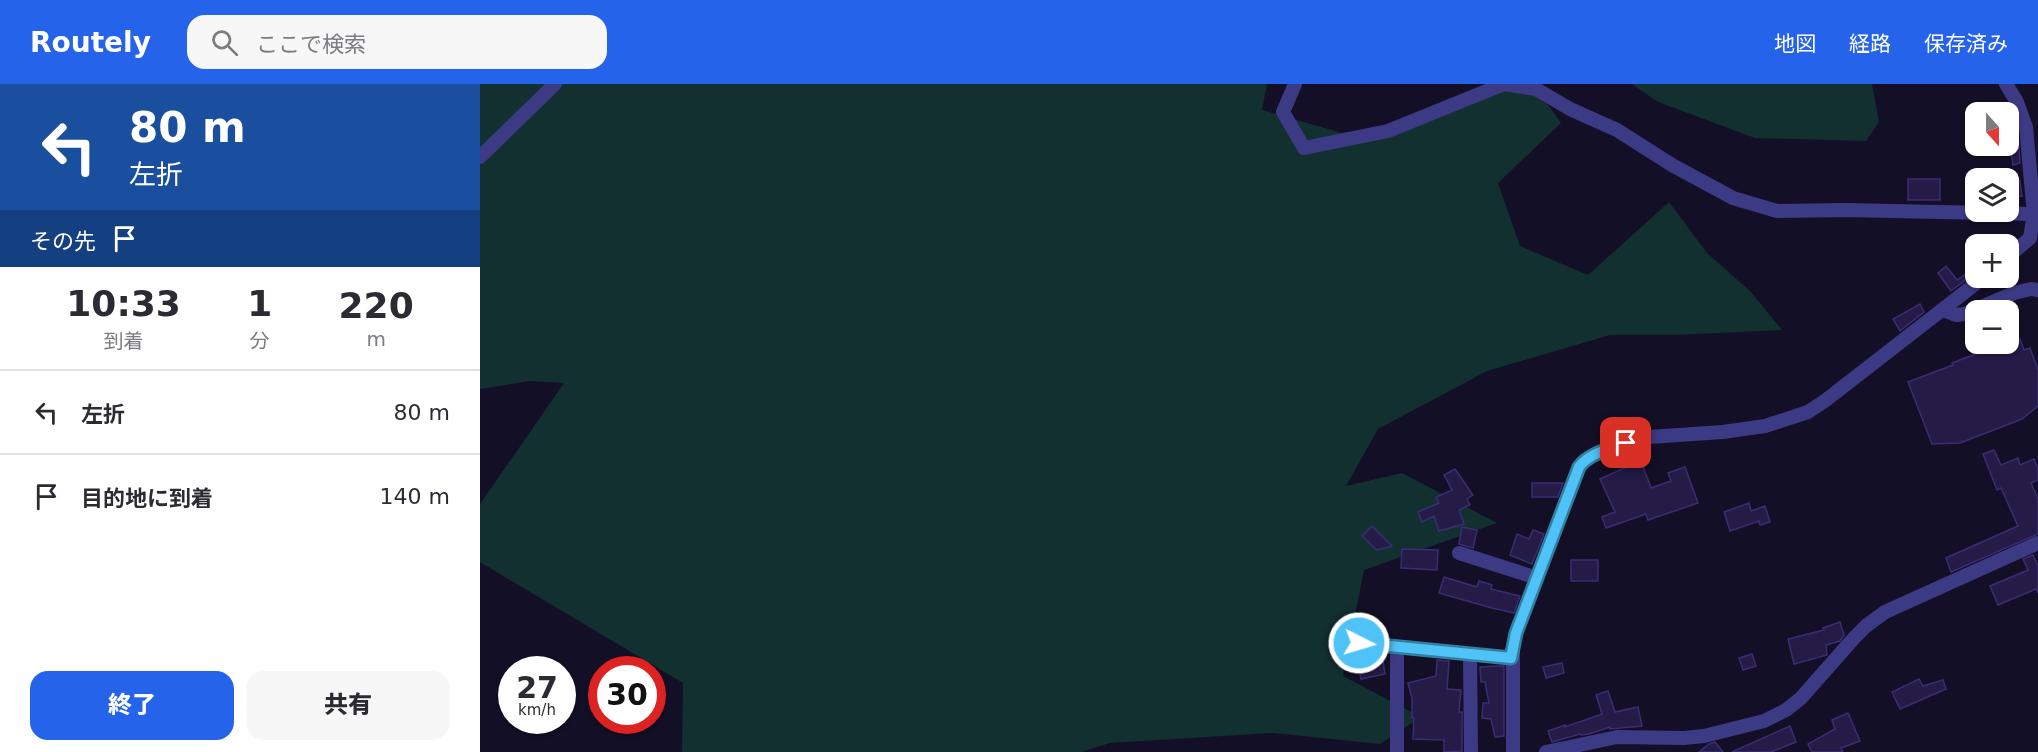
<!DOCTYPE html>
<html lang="ja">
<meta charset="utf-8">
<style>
body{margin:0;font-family:"DejaVu Sans","Noto Sans JP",sans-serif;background:#f7f7f7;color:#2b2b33;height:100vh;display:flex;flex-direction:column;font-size:22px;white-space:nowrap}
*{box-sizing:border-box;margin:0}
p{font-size:20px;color:#7c7c81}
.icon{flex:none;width:33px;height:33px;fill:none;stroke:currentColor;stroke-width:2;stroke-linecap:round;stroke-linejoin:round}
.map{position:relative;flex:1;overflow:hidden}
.side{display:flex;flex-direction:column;background:#fff;width:480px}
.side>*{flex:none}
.hud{background:#1a4fa0;color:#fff;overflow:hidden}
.needle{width:39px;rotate:159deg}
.fabs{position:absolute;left:1485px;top:18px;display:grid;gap:12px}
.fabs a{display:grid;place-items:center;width:54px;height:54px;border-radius:12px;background:#fff;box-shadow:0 2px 4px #0004;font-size:30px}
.speed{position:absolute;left:18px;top:572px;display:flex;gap:12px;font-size:30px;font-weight:700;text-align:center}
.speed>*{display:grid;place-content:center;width:78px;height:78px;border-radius:50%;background:#fff;box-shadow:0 2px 4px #0004;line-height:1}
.speed small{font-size:15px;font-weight:400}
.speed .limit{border:9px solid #d22;background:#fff;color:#111}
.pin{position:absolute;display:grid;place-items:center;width:51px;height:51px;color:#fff;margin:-26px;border-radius:12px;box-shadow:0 3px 9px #0006}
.me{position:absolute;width:66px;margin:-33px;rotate:95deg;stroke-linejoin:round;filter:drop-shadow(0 0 4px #0008)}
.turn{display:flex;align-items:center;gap:21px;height:126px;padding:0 30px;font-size:27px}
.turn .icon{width:78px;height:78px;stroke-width:2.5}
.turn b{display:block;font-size:42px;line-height:51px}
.then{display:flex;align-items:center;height:57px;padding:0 30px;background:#0003;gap:12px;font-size:22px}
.eta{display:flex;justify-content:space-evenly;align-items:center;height:102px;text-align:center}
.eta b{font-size:36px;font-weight:800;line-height:42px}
.action{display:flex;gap:12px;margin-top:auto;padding:12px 30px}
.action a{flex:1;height:69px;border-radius:18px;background:#2563eb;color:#fff;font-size:24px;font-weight:800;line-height:69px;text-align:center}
.action a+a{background:#f7f7f7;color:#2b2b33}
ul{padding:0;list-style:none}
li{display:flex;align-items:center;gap:18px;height:84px;padding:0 30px;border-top:2px solid #e1e1e2}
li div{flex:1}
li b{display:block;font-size:22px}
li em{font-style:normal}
header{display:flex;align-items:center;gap:36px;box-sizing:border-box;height:84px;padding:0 30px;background:#2563eb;color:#fff}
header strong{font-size:28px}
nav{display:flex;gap:33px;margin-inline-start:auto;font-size:21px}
.search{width:420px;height:54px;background:#f7f7f7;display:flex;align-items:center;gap:15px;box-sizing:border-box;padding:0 21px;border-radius:18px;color:#7c7c81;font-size:22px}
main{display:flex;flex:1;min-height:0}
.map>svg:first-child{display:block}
.green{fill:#12302f}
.building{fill:#241b47;stroke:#3b2d73;stroke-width:1.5}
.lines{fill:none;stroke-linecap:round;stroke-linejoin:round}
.minor{stroke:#3d3a85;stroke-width:14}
.route-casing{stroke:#337fa1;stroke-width:15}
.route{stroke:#4fc3f7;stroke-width:10}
</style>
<header>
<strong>Routely</strong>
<div class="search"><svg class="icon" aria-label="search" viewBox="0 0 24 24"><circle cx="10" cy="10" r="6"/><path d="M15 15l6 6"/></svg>ここで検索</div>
<nav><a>地図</a><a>経路</a><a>保存済み</a></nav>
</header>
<main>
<section class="side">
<div class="hud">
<div class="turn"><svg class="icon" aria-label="left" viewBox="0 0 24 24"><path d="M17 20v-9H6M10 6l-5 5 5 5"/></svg><div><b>80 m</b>左折</div></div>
<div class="then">その先<svg class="icon" aria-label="arrive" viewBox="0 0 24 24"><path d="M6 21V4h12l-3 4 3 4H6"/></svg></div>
</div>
<div class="eta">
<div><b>10:33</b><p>到着</p></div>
<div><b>1</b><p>分</p></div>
<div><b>220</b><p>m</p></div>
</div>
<ul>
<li><svg class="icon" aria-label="left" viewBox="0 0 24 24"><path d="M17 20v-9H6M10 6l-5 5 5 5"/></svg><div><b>左折</b></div><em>80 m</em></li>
<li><svg class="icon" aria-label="arrive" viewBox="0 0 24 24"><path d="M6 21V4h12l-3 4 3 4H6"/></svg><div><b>目的地に到着</b></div><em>140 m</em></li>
</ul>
<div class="action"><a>終了</a><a>共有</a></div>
</section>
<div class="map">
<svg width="1558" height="668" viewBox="0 0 1558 668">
<rect width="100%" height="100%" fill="#130f26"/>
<g class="green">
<polygon points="0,0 787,0 782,26 862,49 953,32 1042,0 1069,22 1081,39 1018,99 1040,162 1108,191 1189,118 1227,169 1270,207 1302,246 1196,251 1130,251 1007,287 898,345 866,402 922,389 1017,439 884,486 863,592 941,633 900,660 793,649 630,659 601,668 202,668 203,599 0,478 0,420 84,299 50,297 0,305"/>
<polygon points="1152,0 1392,0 1399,38 1386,57 1275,54 1178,18"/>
</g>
<g class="building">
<polygon points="1528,51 1538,51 1540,79 1533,81 1531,68 1528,68"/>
<rect x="1428" y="95" width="32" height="21"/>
<polygon points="1540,97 1542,112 1528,114 1528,98"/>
<polygon points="1466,182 1477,196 1490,187 1492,191 1471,207 1458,189"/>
<polygon points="1440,220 1444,228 1420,247 1413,235"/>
<polygon points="1536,254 1536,256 1540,255 1544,266 1550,264 1558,286 1558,322 1542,335 1480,359 1452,360 1428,298 1473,281 1472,279 1522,260 1528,260 1528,257"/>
<polygon points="1514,366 1521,381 1538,374 1540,381 1554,375 1558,386 1558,396 1551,399 1558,415 1558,450 1471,488 1466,474 1538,442 1521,404 1517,406 1503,370"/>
<polygon points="1159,372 1171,404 1191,397 1188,389 1205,383 1218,419 1168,436 1166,430 1126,444 1122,433 1135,428 1120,395 1149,382 1147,376"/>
<polygon points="975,385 993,411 987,415 990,421 979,426 984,440 959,447 954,432 942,438 938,428 959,419 956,413 972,406 964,391"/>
<polygon points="1052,399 1083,399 1078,413 1052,413"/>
<polygon points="1269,419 1271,427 1285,422 1290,438 1280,441 1279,437 1250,447 1244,428"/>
<polygon points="892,442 912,462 897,466 882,452"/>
<polygon points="982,443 997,446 993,464 979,460"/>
<polygon points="1053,446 1064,450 1052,480 1030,471 1037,450 1049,455"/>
<polygon points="922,465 958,466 957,486 921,484"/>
<polygon points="1553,471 1558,482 1558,509 1556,505 1518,521 1510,502 1548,486 1543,475"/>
<rect x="1091" y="476" width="27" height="21"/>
<polygon points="964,493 997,503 999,497 1012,501 1011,505 1040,512 1034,529 1012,524 959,509"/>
<polygon points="1360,538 1364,551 1360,557 1346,561 1347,571 1314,580 1308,555 1344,546 1343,544"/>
<polygon points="1272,570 1276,582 1263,586 1259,574"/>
<polygon points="957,576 969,577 967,605 981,606 979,628 982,628 982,667 964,668 964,656 933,655 934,634 932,634 932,614 928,599 956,592"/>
<polygon points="903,577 905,590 881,595 878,581"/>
<polygon points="1082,579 1084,589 1066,594 1063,583"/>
<polygon points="1017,582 1024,582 1024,652 1015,653 1011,635 1002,634 1003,619 1009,619 1005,598 1001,598 1000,583"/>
<polygon points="1439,595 1443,602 1463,596 1466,605 1420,625 1412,608"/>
<polygon points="1128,607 1135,628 1158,623 1162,642 1130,645 1130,643 1109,650 1101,651 1100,650 1072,658 1068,647 1085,641 1085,643 1122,630 1116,611"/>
<polygon points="1368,629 1380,657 1361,664 1363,668 1332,668 1328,660 1355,645 1352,636"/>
<polygon points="1310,642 1316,658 1291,668 1252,668"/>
<polygon points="1235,658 1243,668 1219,668 1229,660"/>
</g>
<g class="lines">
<g class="minor">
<polyline points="815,0 803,28 824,64 908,47 1024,0 1056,5 1090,25 1137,46 1192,81 1253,114 1297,127 1365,126 1554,130 1558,128"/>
<polyline points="1526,0 1537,18 1546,43 1554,130 1550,154 1528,173"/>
<polyline points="0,73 75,0"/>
<polyline points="1463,226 1476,231 1485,230 1534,209 1551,205 1558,206"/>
<polyline points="979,469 1057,494"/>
<polyline points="917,563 917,668"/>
<polyline points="990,570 991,668"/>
<path d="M 862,573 C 866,564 869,560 879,559 L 1031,574"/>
<polyline points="1033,668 1033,562 1036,549 1099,383 1104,377 1112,372 1146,359 1169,353 1243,348 1285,342 1328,328 1346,316 1503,194"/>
<polyline points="1066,668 1137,653 1204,654 1224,652 1284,637 1306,626 1321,614 1374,554 1386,542 1405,528 1558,459"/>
</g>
</g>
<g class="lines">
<defs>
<path id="route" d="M 879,559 L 1031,574 L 1036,549 L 1099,383 C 1109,369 1130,365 1146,359"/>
</defs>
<use href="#route" class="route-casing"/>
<use href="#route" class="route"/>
</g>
</svg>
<div class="fabs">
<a><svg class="needle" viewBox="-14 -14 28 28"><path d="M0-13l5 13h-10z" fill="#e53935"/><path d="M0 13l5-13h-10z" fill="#7c7c81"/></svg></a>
<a><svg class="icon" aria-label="layers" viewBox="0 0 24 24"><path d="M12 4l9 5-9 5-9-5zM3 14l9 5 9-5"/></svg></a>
<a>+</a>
<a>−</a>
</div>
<div class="speed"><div>27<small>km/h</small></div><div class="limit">30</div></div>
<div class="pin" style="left:1146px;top:359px;background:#d93025"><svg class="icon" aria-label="arrive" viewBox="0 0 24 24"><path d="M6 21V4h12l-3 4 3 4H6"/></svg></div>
<svg class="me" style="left:879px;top:559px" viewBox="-20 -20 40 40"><circle r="17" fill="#4fc3f7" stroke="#fff" stroke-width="3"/><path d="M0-11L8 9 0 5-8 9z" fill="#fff"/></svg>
</div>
</main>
